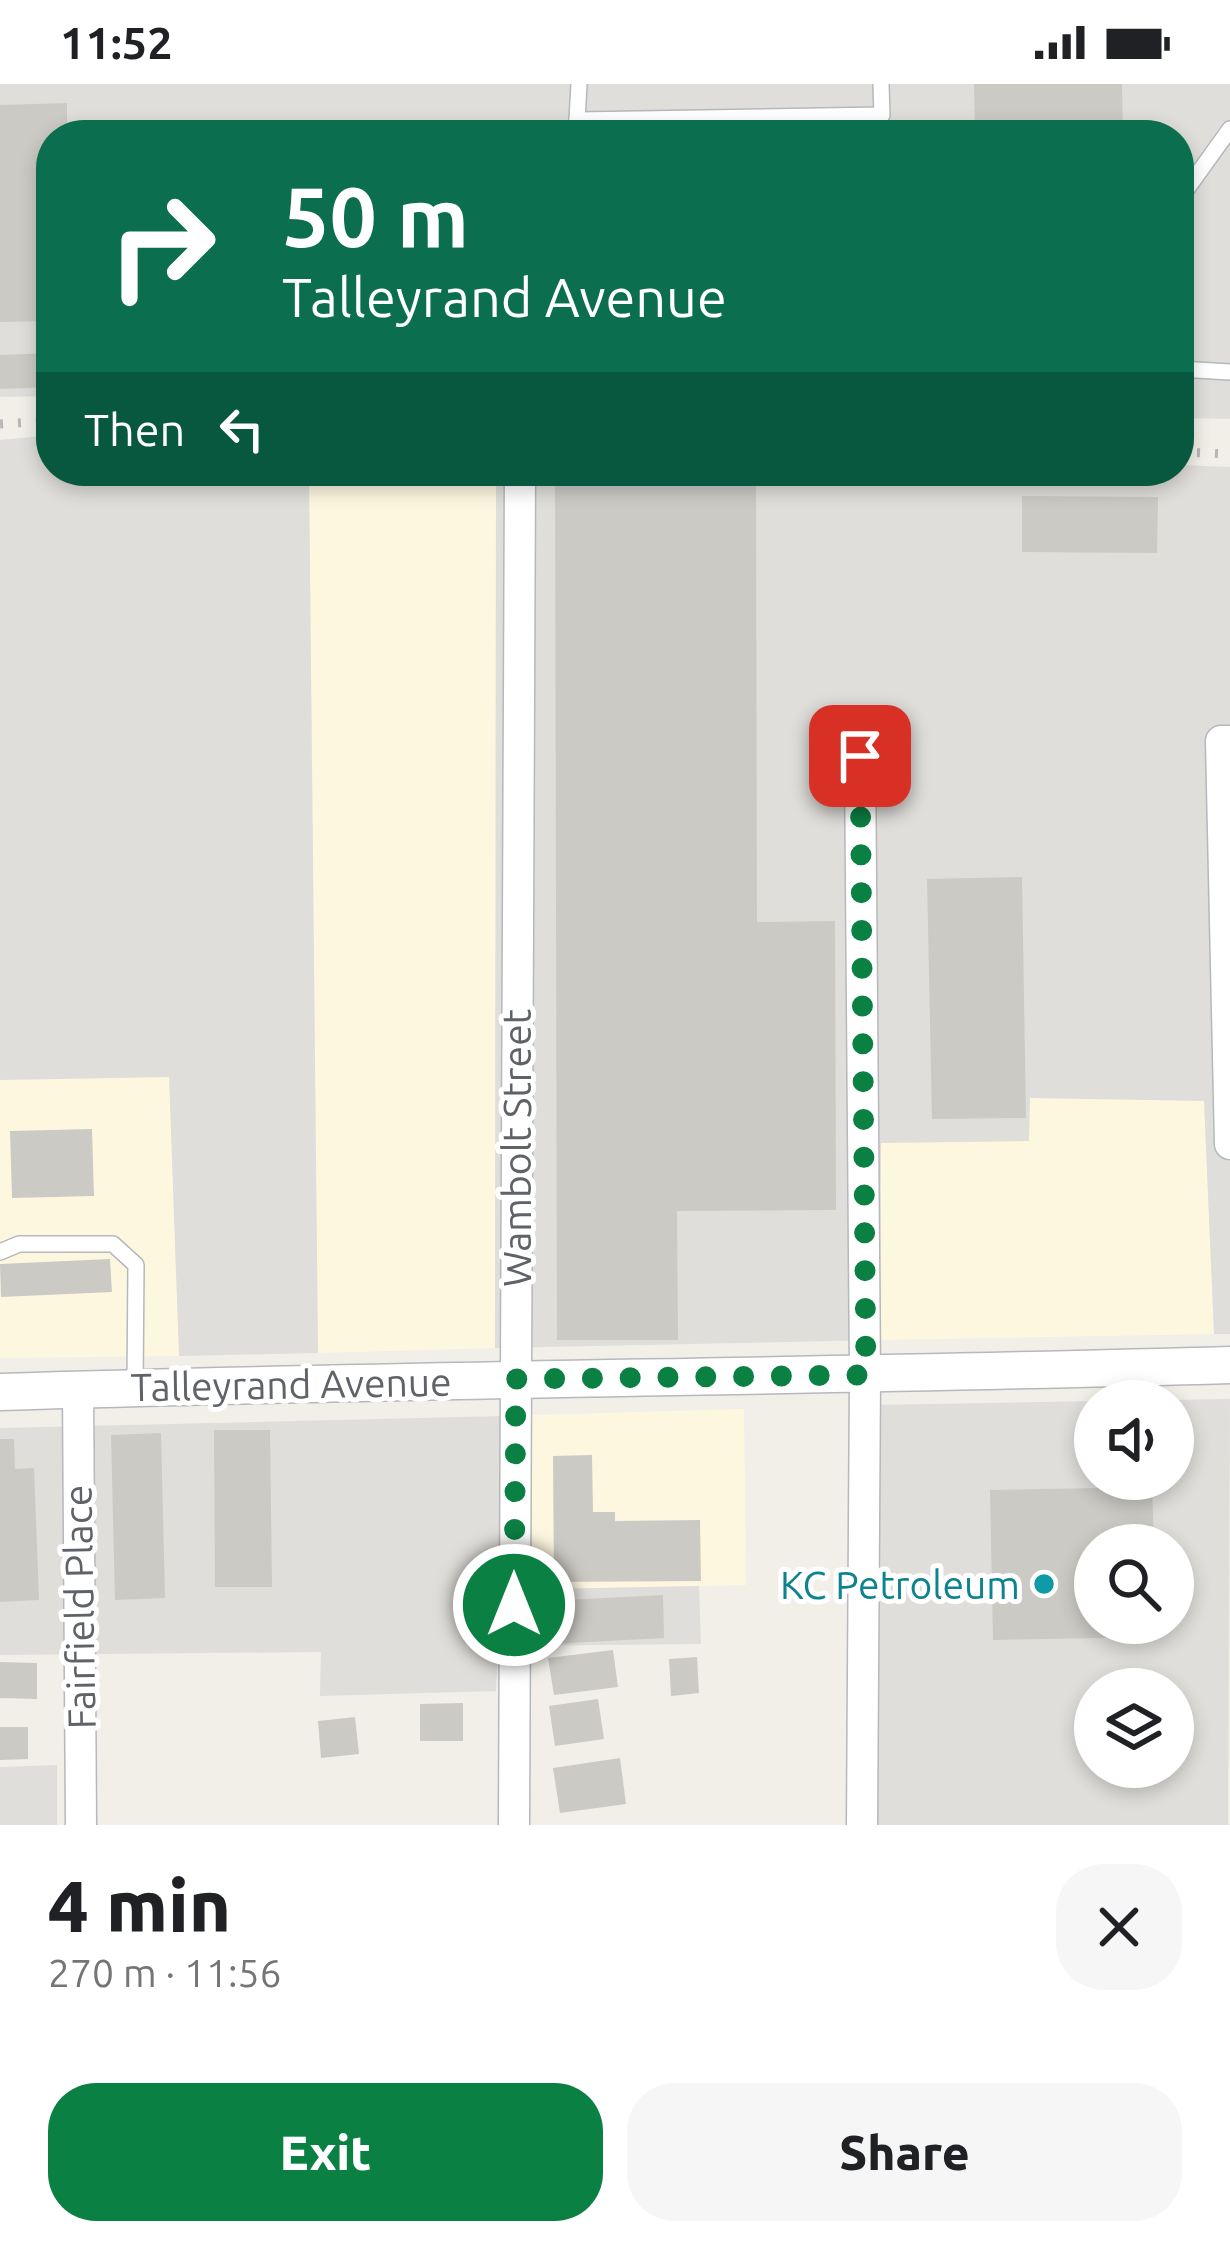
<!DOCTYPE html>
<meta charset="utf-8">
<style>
body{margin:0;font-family:Ubuntu,sans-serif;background:#f6f6f6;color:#202124;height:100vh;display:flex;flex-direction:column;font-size:45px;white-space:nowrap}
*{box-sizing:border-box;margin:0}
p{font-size:39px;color:#757577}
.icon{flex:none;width:66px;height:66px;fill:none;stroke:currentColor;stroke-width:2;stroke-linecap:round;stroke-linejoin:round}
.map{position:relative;height:1741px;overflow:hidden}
.drawer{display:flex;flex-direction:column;background:#fff;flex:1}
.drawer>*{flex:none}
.guide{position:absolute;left:36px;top:36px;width:1158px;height:366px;border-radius:48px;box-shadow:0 6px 18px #0003;background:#0b6e4f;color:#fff;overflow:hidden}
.fabs{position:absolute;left:1074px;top:1296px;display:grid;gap:24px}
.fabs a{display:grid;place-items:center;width:120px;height:120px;border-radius:50%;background:#fff;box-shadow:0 6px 18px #0003;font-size:60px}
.pin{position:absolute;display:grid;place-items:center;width:102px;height:102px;color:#fff;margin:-51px;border-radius:24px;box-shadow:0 6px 18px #0006}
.me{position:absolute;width:132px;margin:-66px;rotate:0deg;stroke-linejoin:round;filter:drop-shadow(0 0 9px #0008)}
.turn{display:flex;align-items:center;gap:42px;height:252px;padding:0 48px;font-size:54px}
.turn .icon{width:156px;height:156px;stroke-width:2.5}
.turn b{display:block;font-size:84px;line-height:102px}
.then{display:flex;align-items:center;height:114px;padding:0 48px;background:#0003;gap:24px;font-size:45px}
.round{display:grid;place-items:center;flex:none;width:126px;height:126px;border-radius:48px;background:#f6f6f6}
.headline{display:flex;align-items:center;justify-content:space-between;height:204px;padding:0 48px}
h1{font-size:72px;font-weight:800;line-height:90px}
.cta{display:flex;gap:24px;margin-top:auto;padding:24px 48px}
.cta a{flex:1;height:138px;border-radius:48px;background:#0b8043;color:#fff;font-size:48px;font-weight:800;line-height:138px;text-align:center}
.cta a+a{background:#f6f6f6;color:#202124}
.status{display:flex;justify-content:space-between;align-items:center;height:84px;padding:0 60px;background:#fff;direction:ltr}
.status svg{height:33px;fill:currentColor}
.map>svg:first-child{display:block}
.commercial{fill:#fef7e0}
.industrial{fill:#e0deda;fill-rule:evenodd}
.building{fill:#cccac5}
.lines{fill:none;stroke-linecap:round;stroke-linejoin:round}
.service-casing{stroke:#b5b8bc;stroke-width:18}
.minor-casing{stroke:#b5b8bc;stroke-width:33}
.tertiary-casing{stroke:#b5b8bc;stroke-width:39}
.service{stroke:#fff;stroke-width:15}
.minor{stroke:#fff;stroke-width:30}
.tertiary{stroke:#fff;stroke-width:36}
.rail{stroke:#b6b7b8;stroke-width:9;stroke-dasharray:3 15;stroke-linecap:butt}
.route{stroke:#0b8043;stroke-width:21;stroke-dasharray:0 37.8}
.culture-dot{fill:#0f9aa8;stroke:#fff;stroke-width:4.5}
.labels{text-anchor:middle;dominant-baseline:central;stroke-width:10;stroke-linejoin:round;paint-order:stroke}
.street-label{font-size:39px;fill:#5f6368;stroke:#fff}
.culture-label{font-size:39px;fill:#0d838f;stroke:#fff;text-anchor:end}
</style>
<div class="status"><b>11:52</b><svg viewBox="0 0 49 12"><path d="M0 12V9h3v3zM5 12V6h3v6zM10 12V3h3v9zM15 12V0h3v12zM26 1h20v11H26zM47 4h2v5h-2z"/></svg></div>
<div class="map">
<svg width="1230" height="1741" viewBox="0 0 1230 1741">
<rect width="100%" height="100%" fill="#f1efe8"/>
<g class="commercial">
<polygon points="309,387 496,387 495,1264 318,1269"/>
<polygon points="170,993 179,1272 0,1274 0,996"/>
<polygon points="1029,1014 1204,1016 1214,1250 880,1256 881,1058 1029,1057"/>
<polygon points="744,1325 746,1501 499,1506 503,1332"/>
</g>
<g class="industrial">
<polygon points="0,0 1230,0 1230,335 1179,334 1179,51 51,51 51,312 0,313"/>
<polygon points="51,351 51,387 309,387 318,1269 179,1272 169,993 0,996 0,356"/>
<polygon points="1179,381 1230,383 1230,1250 1214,1250 1204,1017 1030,1014 1029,1057 881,1059 880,1256 495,1264 496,387 1179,387"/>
<path d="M 1230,1315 L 1228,1741 L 873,1741 L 873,1321 L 1095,1317 L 1095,1395 L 1173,1395 L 1173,1317 L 1110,1317 ZM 1095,1461 L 1173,1461 L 1173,1539 L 1095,1539 ZM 1095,1605 L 1173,1605 L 1173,1683 L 1095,1683 Z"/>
<polygon points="503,1332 499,1506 699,1502 701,1560 498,1562 496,1607 320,1612 321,1568 0,1571 0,1344"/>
<polygon points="57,1681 57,1741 0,1741 0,1683"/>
</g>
<g class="building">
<polygon points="974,0 1122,0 1123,51 975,51"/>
<polygon points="67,19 67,51 51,51 51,69 39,69 42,185 51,185 51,237 0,238 0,21"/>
<polygon points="282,41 282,51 147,51 147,44"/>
<polygon points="51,269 51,303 0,305 0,271"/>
<polygon points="555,392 756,392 757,838 835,837 836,1126 677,1127 678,1256 557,1256"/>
<polygon points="1022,412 1158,413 1157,469 1022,468"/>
<polygon points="1022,793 1026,1034 932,1035 927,795"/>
<polygon points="92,1045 94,1112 12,1114 10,1047"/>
<polygon points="110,1175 112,1208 1,1213 0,1180"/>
<polygon points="214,1346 270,1346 272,1503 215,1503"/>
<polygon points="161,1349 165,1514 115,1516 111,1351"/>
<polygon points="0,1355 14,1355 15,1385 34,1384 39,1516 0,1518"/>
<polygon points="592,1371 593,1428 615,1428 615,1437 700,1436 701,1497 554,1498 553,1372"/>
<polygon points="1152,1403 1154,1461 1095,1461 1095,1539 1155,1539 1156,1553 993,1556 990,1406"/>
<polygon points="663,1511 664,1554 549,1560 547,1517"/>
<polygon points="613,1566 618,1603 554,1611 548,1574"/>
<polygon points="697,1573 699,1609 671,1612 669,1575"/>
<polygon points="0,1578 37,1579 37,1615 0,1614"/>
<polygon points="598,1615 604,1655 555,1662 549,1622"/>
<polygon points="463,1619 463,1657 420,1657 420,1620"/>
<polygon points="355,1633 359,1670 321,1674 318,1637"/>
<polygon points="0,1643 28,1643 28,1675 0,1676"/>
<polygon points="620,1674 626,1720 560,1729 553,1684"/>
</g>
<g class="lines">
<defs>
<g id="service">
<polyline points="577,36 579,0"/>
<polyline points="577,51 577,36 882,31 881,0"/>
<polyline points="1179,116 1230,45"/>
<polyline points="1179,285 1230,288"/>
<polyline points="0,1168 19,1160 113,1160 136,1181 135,1302"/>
</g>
<g id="minor">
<polyline points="1230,657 1221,657 1230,1060"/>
<polyline points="860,672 865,1291 862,1741"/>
<polyline points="78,1306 81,1741"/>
<polyline points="514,1741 520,387"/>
</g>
<path id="tertiary" d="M 0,1308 C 410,1295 820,1293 1230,1281"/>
</defs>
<use href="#service" class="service-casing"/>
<use href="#minor" class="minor-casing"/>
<use href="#tertiary" class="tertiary-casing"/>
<use href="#service" class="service"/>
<use href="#minor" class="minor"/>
<use href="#tertiary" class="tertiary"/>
<g class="rail">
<polyline points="0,340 51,337"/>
<polyline points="1179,368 1230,370"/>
</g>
</g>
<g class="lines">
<polyline class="route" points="514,1521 516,1295 866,1291 860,672"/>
</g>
<circle class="culture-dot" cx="1044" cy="1500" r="12"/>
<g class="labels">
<g class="street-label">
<text transform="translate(516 1064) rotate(-90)">Wambolt Street</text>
<text transform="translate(291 1300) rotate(-1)">Talleyrand Avenue</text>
<text transform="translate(79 1523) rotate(-91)">Fairfield Place</text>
</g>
<g class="culture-label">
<text x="1020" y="1500">KC Petroleum</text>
</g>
</g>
</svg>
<div class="fabs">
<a><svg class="icon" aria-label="sound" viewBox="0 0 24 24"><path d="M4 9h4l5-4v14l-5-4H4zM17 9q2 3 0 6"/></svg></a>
<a><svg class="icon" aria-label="search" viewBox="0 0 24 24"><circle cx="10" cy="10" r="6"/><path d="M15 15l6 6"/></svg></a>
<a><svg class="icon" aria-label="layers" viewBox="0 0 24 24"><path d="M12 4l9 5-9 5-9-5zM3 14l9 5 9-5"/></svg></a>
</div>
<div class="pin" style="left:860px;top:672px;background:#d93025"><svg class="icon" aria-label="arrive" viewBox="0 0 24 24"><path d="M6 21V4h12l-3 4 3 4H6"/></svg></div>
<svg class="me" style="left:514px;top:1521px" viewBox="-20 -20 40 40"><circle r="17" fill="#0b8043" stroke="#fff" stroke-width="3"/><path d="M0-11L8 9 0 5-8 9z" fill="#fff"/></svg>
<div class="guide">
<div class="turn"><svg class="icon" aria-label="right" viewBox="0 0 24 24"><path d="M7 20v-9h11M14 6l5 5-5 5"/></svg><div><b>50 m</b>Talleyrand Avenue</div></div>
<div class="then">Then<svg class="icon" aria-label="left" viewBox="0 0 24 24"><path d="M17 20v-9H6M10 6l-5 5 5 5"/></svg></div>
</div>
</div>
<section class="drawer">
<div class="headline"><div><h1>4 min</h1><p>270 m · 11:56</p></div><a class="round"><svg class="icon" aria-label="close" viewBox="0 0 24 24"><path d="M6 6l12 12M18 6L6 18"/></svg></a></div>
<div class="cta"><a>Exit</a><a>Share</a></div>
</section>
